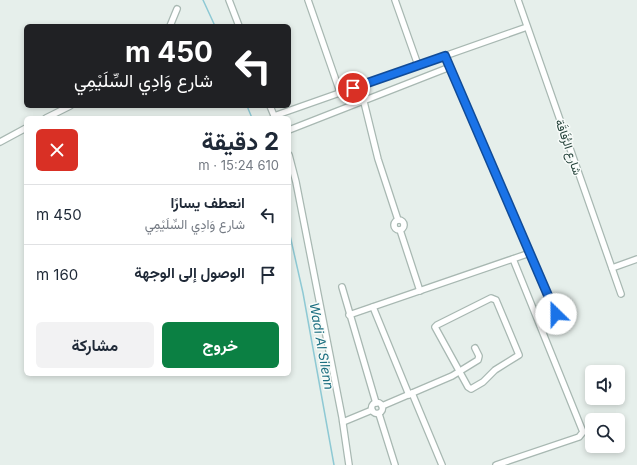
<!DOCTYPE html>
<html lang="ar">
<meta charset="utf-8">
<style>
body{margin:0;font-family:Inter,Vazirmatn,sans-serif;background:#f2f2f3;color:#1f2937;direction:rtl;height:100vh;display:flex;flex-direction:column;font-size:15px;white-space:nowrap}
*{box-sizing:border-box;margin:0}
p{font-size:13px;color:#747a83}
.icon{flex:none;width:22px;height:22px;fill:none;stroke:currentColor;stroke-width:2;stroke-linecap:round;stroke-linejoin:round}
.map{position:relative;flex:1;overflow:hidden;direction:ltr}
.drawer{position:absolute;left:24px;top:116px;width:267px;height:260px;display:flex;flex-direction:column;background:#fff;border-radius:6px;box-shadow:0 2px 6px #0003;direction:rtl}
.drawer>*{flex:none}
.banner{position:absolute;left:24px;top:24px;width:267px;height:84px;border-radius:6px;box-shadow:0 2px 6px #0003;direction:rtl;background:#202124;color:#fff;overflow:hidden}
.controls{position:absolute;left:585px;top:365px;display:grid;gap:8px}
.controls a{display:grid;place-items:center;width:40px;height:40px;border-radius:6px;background:#fff;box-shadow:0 2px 6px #0003;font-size:20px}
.pin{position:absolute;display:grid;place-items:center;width:34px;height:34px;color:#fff;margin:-17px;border:2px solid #fff;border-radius:50%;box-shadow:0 1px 4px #0007}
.me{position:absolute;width:44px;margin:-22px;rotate:337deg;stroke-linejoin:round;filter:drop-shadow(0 0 3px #0008)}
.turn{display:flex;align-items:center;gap:14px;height:84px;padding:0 12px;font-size:18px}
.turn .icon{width:52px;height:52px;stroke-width:2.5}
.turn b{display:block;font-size:28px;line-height:34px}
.round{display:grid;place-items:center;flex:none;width:42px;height:42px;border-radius:6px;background:#f2f2f3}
.head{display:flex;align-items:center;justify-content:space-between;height:68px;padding:0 12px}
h1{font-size:24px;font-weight:700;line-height:30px}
.primary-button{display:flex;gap:8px;margin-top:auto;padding:8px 12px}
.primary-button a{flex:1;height:46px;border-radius:6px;background:#0b8043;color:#fff;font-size:16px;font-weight:700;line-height:46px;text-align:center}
.primary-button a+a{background:#f2f2f3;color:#1f2937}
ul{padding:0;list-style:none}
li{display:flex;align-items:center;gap:12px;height:60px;padding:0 12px;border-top:1px solid #e0e1e3}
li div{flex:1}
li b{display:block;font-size:15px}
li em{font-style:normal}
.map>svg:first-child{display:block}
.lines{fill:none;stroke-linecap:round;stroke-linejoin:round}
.stream{stroke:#8ec9d4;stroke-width:1.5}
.minor-casing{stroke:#a8b8b2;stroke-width:8}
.minor{stroke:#fff;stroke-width:5.5}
.route-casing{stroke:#114b97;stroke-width:10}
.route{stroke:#1a73e8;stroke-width:7}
.labels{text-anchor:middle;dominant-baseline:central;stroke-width:3;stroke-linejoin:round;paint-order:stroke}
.street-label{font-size:12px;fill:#24423a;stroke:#f7fbf9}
.water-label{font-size:13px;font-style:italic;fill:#1c6f80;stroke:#f7fbf9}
</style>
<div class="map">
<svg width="637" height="465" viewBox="0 0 637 465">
<rect width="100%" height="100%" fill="#e6efeb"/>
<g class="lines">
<g class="stream">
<polyline points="203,0 215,26"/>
<polyline points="247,106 252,118"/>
<polyline points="289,231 303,293 334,465"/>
</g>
<defs>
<g id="minor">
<polyline points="229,0 239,26"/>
<polyline points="308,0 340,92"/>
<polyline points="395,0 418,65"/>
<polyline points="518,0 621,294"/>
<polyline points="170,26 177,9"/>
<polyline points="445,56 556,314 554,319 540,325"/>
<polyline points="364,102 378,159 398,220"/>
<polyline points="270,106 275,118"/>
<polyline points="274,116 527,27"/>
<polyline points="46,118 70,106"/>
<polyline points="289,130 450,67"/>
<polyline points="0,142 26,128"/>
<polyline points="289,155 296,182 342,417 349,465"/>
<circle cx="399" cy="225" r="5"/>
<polyline points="400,230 420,291"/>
<polyline points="612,268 637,259"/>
<polyline points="342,287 376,403"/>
<polygon points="491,298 496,300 519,355 495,370 483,382 471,389 468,387 435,327 437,325"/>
<polyline points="373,307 409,395"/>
<polyline points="349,315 530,253"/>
<polyline points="412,393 442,465"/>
<circle cx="377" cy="408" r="5.5"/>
<polyline points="382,406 452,376 478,360 479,356 475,348"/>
<polyline points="379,414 395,465"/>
<polyline points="343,422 372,410"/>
<polyline points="496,465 579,437 583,432 513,259"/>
</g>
</defs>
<use href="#minor" class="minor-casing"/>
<use href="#minor" class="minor"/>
</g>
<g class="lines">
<defs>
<polyline id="route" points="353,88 445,56 556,314"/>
</defs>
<use href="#route" class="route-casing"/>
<use href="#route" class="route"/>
</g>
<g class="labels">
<g class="street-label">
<text transform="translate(569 147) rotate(71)">شارع الرُّفَاقَة</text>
</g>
<g class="water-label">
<text transform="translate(322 346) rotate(80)">Wadi Al Silenn</text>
</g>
</g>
</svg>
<div class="controls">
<a><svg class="icon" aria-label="sound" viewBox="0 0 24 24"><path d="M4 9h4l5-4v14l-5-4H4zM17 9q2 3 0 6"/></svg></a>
<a><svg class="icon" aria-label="search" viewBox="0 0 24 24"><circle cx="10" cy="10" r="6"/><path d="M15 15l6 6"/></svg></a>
</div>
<div class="pin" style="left:353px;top:88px;background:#d93025"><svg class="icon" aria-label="arrive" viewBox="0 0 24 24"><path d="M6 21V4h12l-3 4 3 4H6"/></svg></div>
<svg class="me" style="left:556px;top:314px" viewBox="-20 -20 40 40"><circle r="19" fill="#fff"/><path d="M0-13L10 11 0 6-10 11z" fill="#1a73e8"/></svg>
<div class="banner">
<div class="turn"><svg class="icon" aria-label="left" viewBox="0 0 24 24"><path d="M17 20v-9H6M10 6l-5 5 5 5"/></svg><div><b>450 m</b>شارع وَادِي السِّلَيْمِي</div></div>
</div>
<section class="drawer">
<div class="head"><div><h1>2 دقيقة</h1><p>610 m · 15:24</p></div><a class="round" style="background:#d93025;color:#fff"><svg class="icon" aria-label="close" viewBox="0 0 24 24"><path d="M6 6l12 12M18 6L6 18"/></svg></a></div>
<ul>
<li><svg class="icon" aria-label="left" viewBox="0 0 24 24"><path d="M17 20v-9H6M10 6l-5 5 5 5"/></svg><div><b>انعطف يسارًا</b><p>شارع وَادِي السِّلَيْمِي</p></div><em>450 m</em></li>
<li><svg class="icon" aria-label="arrive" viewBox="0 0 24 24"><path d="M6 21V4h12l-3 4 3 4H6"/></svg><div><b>الوصول إلى الوجهة</b></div><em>160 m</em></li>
</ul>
<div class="primary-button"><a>خروج</a><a>مشاركة</a></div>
</section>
</div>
